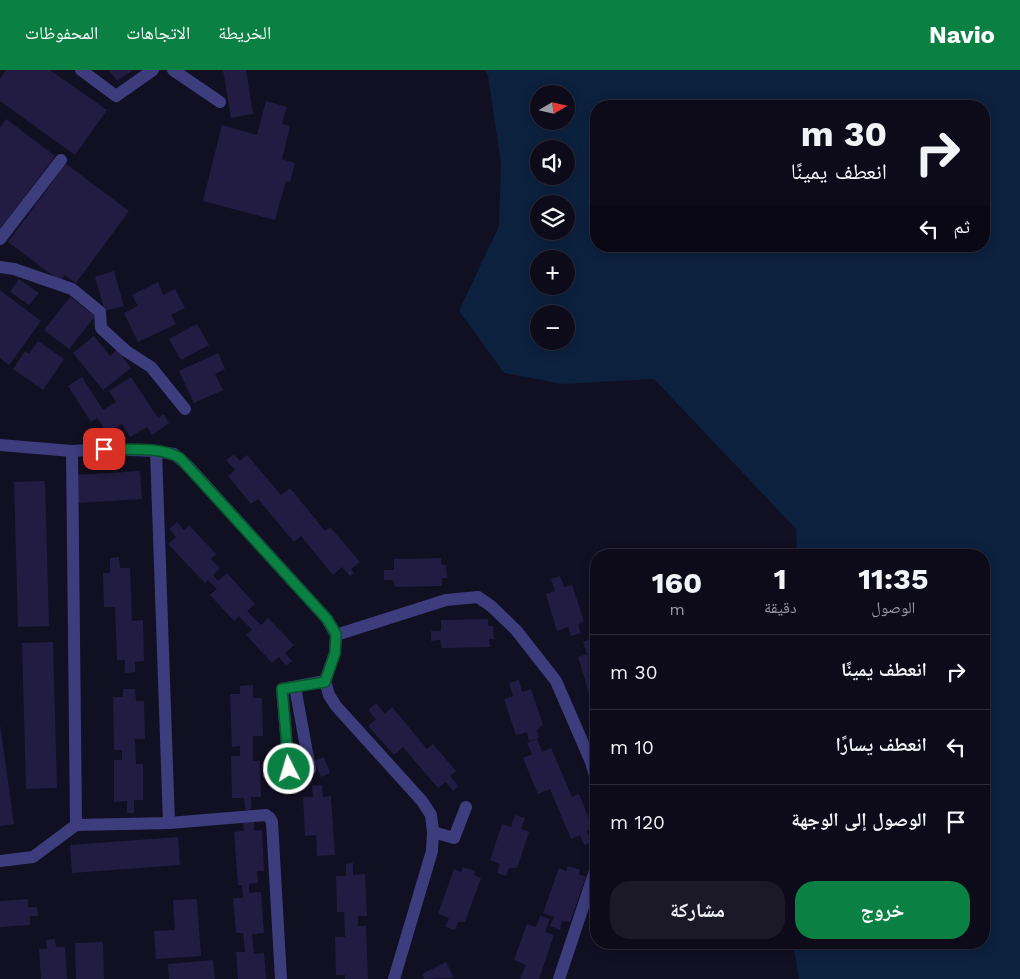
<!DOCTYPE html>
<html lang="ar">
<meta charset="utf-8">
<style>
body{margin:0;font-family:"Work Sans","Noto Naskh Arabic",sans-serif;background:#1b1927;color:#f1f3f6;direction:rtl;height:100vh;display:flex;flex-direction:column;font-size:19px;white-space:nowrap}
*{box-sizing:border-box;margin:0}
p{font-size:16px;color:#9a9ba2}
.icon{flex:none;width:28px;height:28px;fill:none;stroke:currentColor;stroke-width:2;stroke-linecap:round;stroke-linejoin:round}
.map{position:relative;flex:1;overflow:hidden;direction:ltr}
.details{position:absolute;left:590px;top:479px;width:400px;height:400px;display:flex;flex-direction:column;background:#0d0b1a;border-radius:20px;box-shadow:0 2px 12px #0003,0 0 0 1px #2d2b39;direction:rtl}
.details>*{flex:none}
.top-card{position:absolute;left:590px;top:30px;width:400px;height:152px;border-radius:20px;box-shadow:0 2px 12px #0003,0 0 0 1px #2d2b39;direction:rtl;background:#0d0b1a;color:#f1f3f6;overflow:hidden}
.needle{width:32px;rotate:81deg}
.controls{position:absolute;left:530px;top:15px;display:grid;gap:10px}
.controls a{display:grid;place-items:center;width:45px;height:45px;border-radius:50%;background:#0d0b1a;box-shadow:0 2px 12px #0003,0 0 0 1px #2d2b39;font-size:25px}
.pin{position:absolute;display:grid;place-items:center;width:42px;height:42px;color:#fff;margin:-21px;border-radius:10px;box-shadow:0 2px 8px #0006}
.me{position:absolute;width:55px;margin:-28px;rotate:355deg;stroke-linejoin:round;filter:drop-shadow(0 0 4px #0008)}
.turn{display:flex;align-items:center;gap:18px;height:105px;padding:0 20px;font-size:22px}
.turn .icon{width:65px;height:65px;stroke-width:2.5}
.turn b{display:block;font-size:35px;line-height:42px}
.then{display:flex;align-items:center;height:48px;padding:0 20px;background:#0003;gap:10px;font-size:19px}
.eta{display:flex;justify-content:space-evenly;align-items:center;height:85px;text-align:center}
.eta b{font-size:30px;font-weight:700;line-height:35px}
.button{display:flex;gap:10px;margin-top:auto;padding:10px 20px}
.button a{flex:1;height:58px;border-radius:20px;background:#0b8043;color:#fff;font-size:20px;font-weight:700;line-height:58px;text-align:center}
.button a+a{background:#1b1927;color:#f1f3f6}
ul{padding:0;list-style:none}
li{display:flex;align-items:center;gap:15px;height:75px;padding:0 20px;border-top:1px solid #2d2b39}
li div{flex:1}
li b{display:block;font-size:19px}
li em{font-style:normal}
header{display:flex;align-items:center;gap:30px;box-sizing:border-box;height:70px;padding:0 25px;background:#0b8043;color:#fff}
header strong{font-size:24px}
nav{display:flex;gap:28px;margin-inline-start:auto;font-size:18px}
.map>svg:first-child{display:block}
.water{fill:#0c213e;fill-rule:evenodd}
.building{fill:#221c42}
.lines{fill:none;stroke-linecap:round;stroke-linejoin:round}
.street{stroke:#3d3d7e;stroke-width:12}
.route-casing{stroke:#07532c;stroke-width:12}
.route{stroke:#0b8043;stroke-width:9}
</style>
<header>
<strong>Navio</strong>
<nav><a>الخريطة</a><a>الاتجاهات</a><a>المحفوظات</a></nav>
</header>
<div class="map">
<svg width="1020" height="909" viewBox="0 0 1020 909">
<rect width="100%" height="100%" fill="#110f22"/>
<path class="water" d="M 485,0 L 1020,0 L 1020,909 L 799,909 L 793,873 L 984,872 L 984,485 L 797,485 L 796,459 L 654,309 L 563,314 L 504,303 L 459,241 L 499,156 L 501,94 L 488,6 ZM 539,24 L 566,24 L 566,51 L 539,51 ZM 596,36 L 984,36 L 984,176 L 596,176 ZM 539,79 L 566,79 L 566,106 L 539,106 ZM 539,134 L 566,134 L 566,161 L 539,161 ZM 539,189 L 566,189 L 566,216 L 539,216 ZM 539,244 L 566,244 L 566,271 L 539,271 Z"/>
<g class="building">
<polygon points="6,0 50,0 107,40 75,85 0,31 0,9"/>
<polygon points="109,0 133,0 117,11"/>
<polygon points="223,0 246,0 253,44 231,48"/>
<polygon points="266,31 287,37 282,54 290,56 282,89 295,93 290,112 286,111 275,150 203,131 222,55 257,65"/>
<polygon points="6,49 55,86 0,159 0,58"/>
<polygon points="66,94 129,141 76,213 65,205 60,211 8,172"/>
<polygon points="114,201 124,236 105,241 95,207"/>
<polygon points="19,209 39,223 29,235 10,222"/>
<polygon points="158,212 163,225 175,219 185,238 171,245 176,254 138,272 124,243 138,236 132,225"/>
<polygon points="0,220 41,251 9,295 0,288"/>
<polygon points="70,227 95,246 69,279 44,260"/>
<polygon points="197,254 209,275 181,290 169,269"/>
<polygon points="94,266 110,286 117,280 131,298 103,320 73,283"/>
<polygon points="38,271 64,289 43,320 13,299 25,281 29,284"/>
<polygon points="218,283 225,299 215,304 223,320 194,333 179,301"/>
<polygon points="82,307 103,340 116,332 109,321 131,307 158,348 164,344 169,353 152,365 147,357 130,367 122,354 107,363 97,348 91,352 68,316"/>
<polygon points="234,384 240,391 247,385 281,425 290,418 325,461 330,457 360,492 351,499 354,503 350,506 342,497 333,505 301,466 294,472 258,429 251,434 228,406 235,400 226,390"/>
<polygon points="140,401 142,429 76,433 74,405"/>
<polygon points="45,411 49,556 18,557 14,412"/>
<polygon points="177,452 184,460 189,455 216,484 211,489 220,498 213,505 218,511 227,503 255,534 247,541 261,555 268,548 294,575 285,583 292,591 286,596 279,587 272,593 246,565 252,560 239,546 234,551 210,525 217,519 208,510 205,513 168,474 176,467 169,459"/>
<polygon points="119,487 120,498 130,498 132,551 143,550 144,591 135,592 135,602 125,603 125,590 117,590 115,537 104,537 103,503 110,503 110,488"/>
<polygon points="441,488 441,495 446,495 447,508 442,508 442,516 395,517 393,510 384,510 384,500 394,500 394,489"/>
<polygon points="560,506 564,517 572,515 584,551 578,555 581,563 571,566 568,557 557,561 546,524 555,521 551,509"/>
<polygon points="488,549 488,556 493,556 494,569 489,569 490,577 442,578 440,570 431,571 431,561 441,561 441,550"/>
<polygon points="592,568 596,579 596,621 589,623 578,587 587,584 583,572"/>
<polygon points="53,572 57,718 26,719 22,573"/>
<polygon points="519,610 522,622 531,619 543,655 537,660 539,668 529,671 527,662 516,665 504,629 513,626 509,613"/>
<polygon points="253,615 253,628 262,628 263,666 253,666 253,691 260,691 261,727 251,727 251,739 245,740 244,728 232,728 231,686 240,686 240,676 232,677 230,624 240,624 240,616"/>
<polygon points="123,619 135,619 136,631 144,631 145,669 135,669 136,694 143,694 143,730 134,730 134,743 127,743 127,731 114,732 114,690 122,690 122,680 114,680 113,627 123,627"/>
<polygon points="376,633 385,644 392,637 427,679 433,674 456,701 450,706 458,716 453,721 446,712 438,718 403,677 394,685 368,656 376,649 368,640"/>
<polygon points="596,641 596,664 588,644"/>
<polygon points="0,654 14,754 0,756"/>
<polygon points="537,669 542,682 551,678 572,727 579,724 593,758 587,761 592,772 584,775 580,765 571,769 550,719 538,724 523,688 532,684 527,673"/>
<polygon points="324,687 330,703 321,707 314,691"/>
<polygon points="322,715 323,727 331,726 335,785 317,786 316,765 305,766 303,727 313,727 312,716"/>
<polygon points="515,745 525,748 521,759 529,762 517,798 509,798 506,806 497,803 500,794 490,790 502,754 511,757"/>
<polygon points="243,751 254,751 254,761 262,760 264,801 257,801 258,813 249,814 249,823 261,822 264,863 252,864 254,884 264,883 266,909 238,909 236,882 245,882 243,863 236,863 233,828 243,828 242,815 238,815 234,762 244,761"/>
<polygon points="178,767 180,795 72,803 70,775"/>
<polygon points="353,793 353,805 365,804 367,846 358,846 358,856 366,856 368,909 345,909 345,905 336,905 335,867 345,867 344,842 337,842 336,806 346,806 346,794"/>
<polygon points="568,796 580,800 579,804 586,807 570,852 562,851 560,860 550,856 554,847 543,843 559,798 566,801"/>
<polygon points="463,797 475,801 474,805 481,808 465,852 458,852 455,860 445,857 449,848 438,844 454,799 461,802"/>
<polygon points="28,829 28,837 37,837 38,846 30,846 30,855 0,857 0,831"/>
<polygon points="197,829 201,886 156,889 154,861 175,860 173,830"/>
<polygon points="540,846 550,849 545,862 554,865 539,909 520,909 526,895 514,890 527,854 536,857"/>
<polygon points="55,869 56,877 65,877 67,909 41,909 39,879 47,879 46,870"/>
<polygon points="103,872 104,909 76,909 75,873"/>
<polygon points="213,890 215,909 169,909 168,894"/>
<polygon points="446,892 454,908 424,909 422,904"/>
</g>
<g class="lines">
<g class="street">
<polyline points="81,0 116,26 153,0"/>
<polyline points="173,0 220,32"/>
<polyline points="0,169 61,90"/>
<polyline points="0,197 14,199 72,219 100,242 101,258 126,281 151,297 185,339"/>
<polyline points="0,375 72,381 104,379 156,381 174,384 188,396 327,549 336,565 335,583 325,611 329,625 336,636 422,731 431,745 433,762 432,781 394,909"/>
<polyline points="72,381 76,755"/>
<polyline points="156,381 169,753"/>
<polyline points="336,565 446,530 478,527 491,536 516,560 556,611 591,692 596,709"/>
<polyline points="295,617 310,699 289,699 282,619 325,611"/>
<polyline points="433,762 454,768 466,737"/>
<polyline points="0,791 33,787 76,755 169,753 266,745 270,748 272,752 281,909"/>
<polyline points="559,909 596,798"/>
</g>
</g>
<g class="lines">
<defs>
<path id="route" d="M 104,379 C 128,380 159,376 180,388 L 327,549 L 336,564 L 335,583 L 325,612 L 282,619 L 289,699"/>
</defs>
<use href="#route" class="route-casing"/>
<use href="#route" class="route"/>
</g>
</svg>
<div class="controls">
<a><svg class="needle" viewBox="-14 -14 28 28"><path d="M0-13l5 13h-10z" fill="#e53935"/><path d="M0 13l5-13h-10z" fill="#9a9ba2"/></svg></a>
<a><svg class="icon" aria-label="sound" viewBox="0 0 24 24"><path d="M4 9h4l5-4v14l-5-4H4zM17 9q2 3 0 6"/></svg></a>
<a><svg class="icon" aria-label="layers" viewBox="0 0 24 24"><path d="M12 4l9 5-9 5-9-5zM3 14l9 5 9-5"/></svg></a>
<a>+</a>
<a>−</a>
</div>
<div class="pin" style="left:104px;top:379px;background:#d93025"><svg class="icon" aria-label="arrive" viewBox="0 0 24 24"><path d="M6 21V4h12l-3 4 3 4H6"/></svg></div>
<svg class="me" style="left:289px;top:699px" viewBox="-20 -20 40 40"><circle r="17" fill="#0b8043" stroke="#fff" stroke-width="3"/><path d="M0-11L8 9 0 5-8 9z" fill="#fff"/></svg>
<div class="top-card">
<div class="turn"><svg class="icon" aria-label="right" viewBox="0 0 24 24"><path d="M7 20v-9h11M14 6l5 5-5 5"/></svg><div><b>30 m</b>انعطف يمينًا</div></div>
<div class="then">ثم<svg class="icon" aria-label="left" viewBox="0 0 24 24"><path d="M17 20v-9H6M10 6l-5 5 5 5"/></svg></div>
</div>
<section class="details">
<div class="eta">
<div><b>11:35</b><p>الوصول</p></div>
<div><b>1</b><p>دقيقة</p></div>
<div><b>160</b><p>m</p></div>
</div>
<ul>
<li><svg class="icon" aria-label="right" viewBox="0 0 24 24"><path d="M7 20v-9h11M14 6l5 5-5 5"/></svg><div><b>انعطف يمينًا</b></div><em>30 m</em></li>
<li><svg class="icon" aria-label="left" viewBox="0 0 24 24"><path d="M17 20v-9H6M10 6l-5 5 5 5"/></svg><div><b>انعطف يسارًا</b></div><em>10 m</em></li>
<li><svg class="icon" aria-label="arrive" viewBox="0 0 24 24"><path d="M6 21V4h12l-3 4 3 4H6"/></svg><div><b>الوصول إلى الوجهة</b></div><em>120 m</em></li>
</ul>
<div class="button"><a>خروج</a><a>مشاركة</a></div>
</section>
</div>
